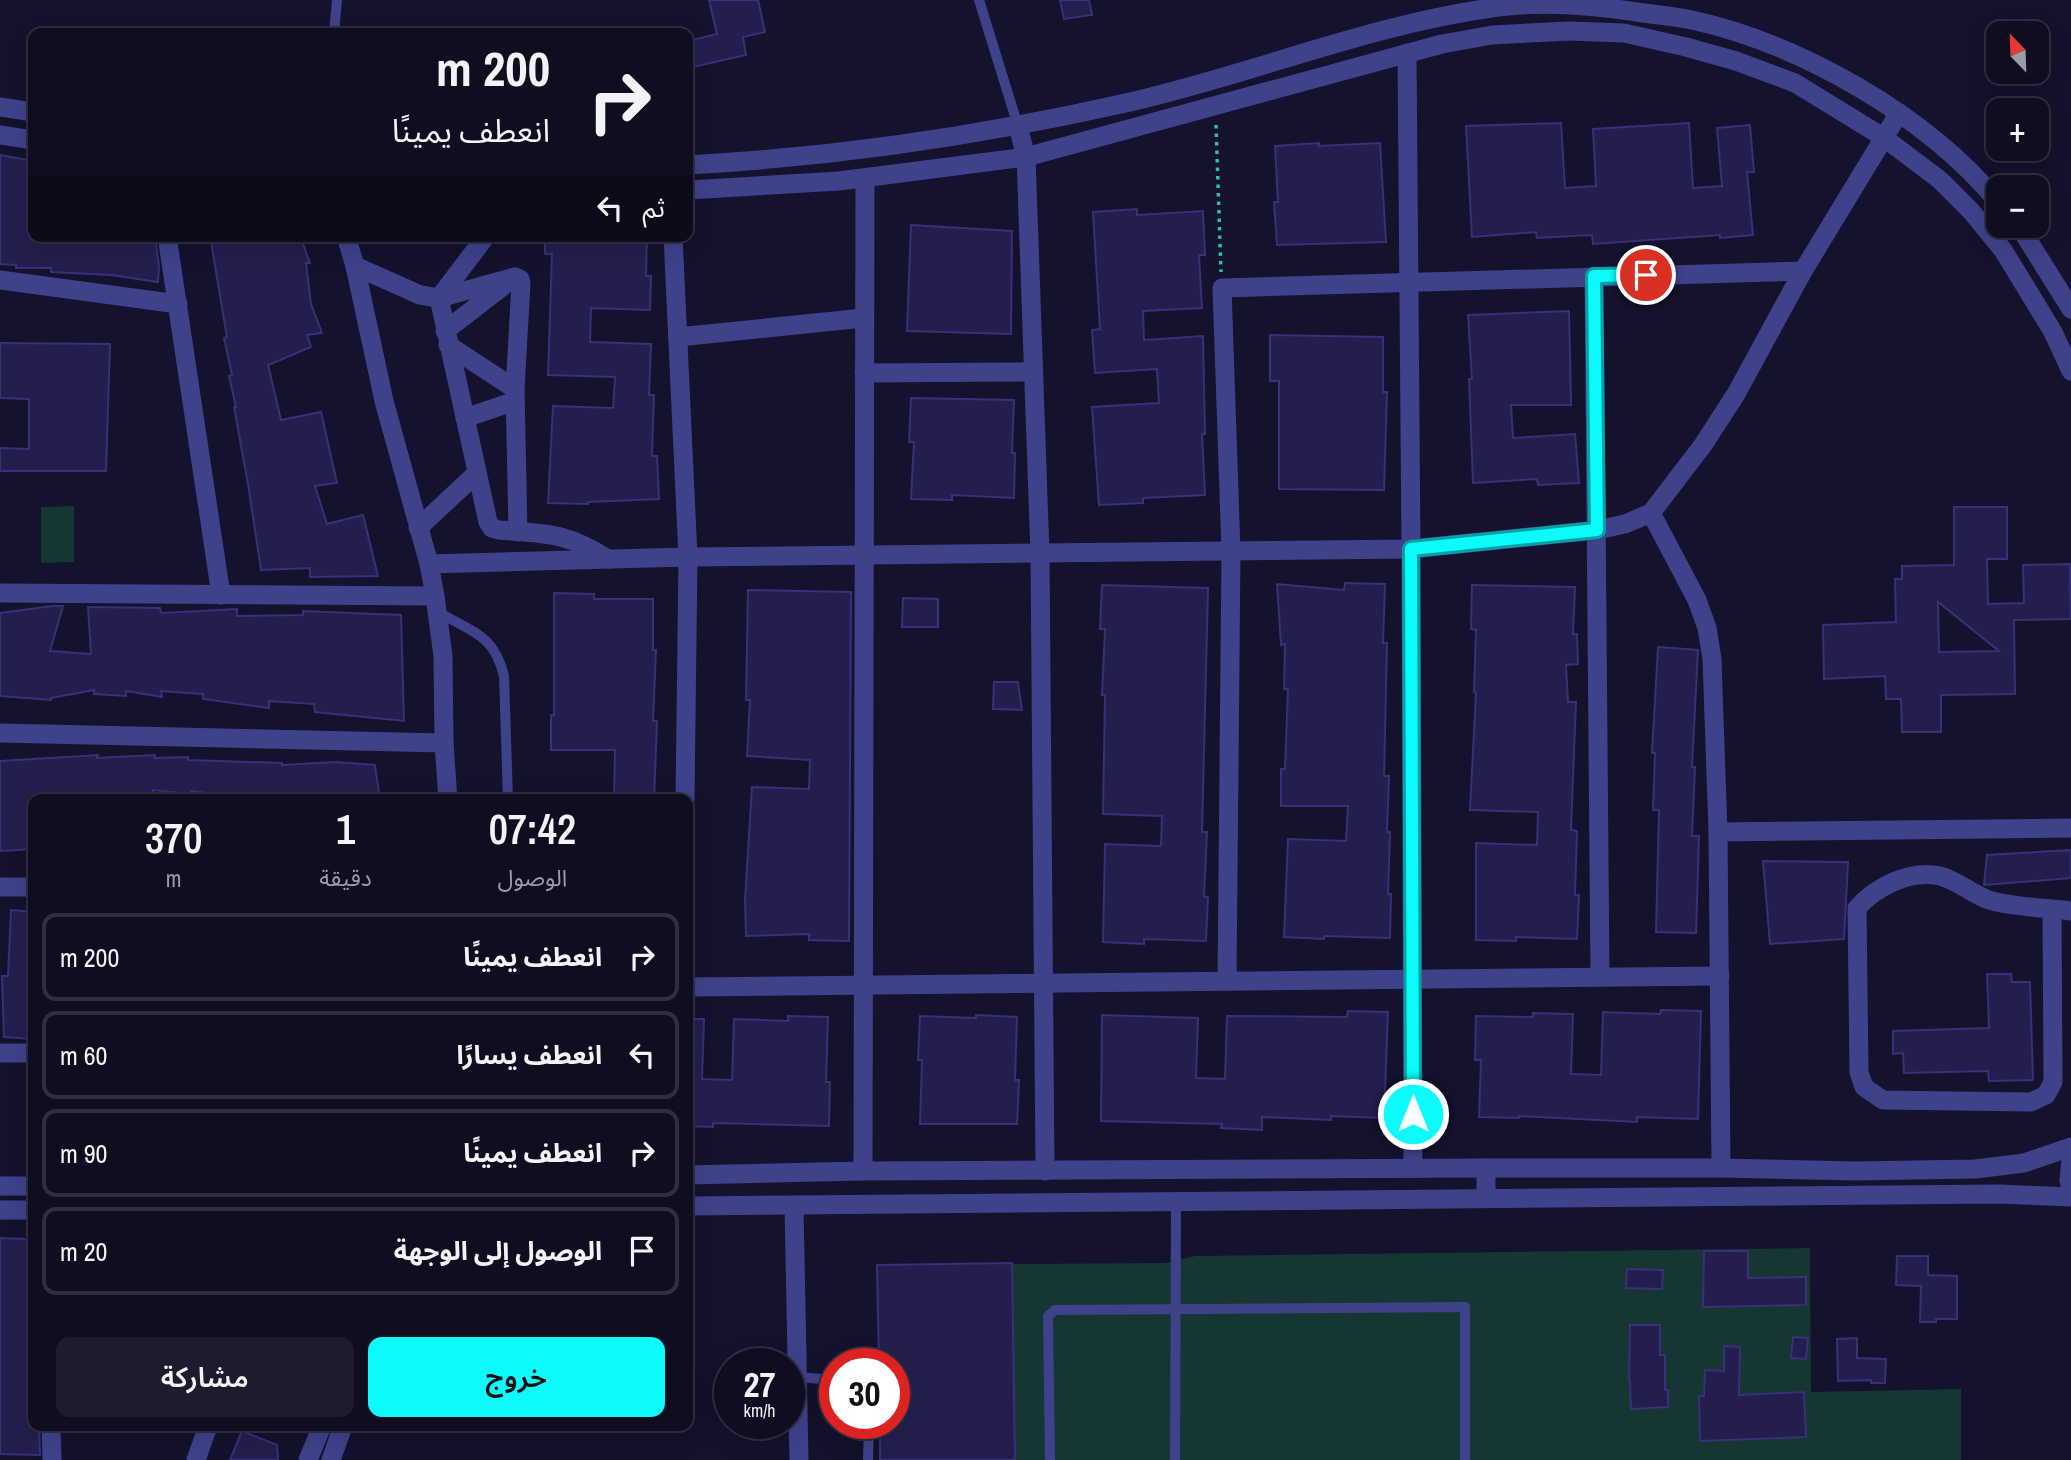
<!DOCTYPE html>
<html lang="ar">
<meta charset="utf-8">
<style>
body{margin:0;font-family:"Archivo Narrow","Noto Sans Arabic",sans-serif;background:#1d1c2e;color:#f1f3f6;direction:rtl;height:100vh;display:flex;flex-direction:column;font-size:26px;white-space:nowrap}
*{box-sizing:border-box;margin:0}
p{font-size:23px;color:#9b9ca5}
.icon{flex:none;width:38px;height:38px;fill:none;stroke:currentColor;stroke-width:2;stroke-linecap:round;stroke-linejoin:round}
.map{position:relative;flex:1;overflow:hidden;direction:ltr}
.details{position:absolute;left:28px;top:794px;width:665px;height:637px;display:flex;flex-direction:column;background:#0f0e21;border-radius:14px;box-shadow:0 7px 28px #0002,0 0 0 2px #2f2e3f;direction:rtl}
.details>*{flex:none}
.guide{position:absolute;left:28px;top:28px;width:665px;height:214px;border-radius:14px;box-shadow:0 7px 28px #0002,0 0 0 2px #2f2e3f;direction:rtl;background:#0f0e21;color:#f1f3f6;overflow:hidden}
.needle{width:46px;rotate:337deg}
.tools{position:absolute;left:1986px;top:21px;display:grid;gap:14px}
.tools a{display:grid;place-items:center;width:63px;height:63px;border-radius:14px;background:#0f0e21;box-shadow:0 7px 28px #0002,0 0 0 2px #2f2e3f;font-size:35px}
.speed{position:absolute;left:714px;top:1348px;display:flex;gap:14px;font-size:35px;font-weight:700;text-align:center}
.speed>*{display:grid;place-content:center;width:91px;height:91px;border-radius:50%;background:#0f0e21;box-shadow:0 7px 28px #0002,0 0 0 2px #2f2e3f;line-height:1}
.speed small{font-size:18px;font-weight:400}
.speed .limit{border:10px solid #d22;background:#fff;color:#111}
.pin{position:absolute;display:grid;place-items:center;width:60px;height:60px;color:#fff;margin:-30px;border:4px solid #fff;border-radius:50%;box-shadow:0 2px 7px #0007}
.me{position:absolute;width:77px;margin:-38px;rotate:0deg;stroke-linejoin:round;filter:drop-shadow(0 0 5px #0008)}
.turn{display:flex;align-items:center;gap:24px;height:147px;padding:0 28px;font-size:32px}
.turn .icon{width:91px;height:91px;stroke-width:2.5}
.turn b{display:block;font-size:49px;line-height:60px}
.then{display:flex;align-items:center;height:66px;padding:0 28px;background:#0003;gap:14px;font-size:26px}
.eta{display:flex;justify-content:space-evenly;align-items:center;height:119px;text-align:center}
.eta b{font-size:42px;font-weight:600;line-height:49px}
.button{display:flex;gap:14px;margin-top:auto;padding:14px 28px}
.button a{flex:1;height:80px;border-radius:14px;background:#0cfafc;color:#111;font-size:28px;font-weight:600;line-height:80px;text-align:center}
.button a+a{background:#1d1c2e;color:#f1f3f6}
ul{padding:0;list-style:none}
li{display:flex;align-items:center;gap:21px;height:88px;margin:0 14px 10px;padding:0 14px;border:4px solid #2f2e3f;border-radius:14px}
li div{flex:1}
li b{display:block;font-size:26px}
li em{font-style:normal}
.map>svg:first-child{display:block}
.green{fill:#153632}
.building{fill:#231e4d;stroke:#383079;stroke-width:2;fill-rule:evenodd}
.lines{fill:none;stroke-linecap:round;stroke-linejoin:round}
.path{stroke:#32bea9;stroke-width:3.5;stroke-dasharray:3.5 5;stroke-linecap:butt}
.service{stroke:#3e428b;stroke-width:10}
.minor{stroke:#3e428b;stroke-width:19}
.tertiary{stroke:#3e428b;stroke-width:19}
.route-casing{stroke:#08a2a4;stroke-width:18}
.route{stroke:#0cfafc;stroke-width:12}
</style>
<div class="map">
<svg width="2071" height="1460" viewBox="0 0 2071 1460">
<rect width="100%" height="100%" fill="#14122c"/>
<g class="green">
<polygon points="74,506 74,562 41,563 41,507"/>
<polygon points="1810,1248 1811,1392 1961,1389 1961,1460 880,1460 880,1423 894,1423 894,1363 879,1363 877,1265 1166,1263 1195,1256"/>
</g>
<g class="building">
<polygon points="709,0 758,0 765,32 743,37 746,55 688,68 688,41 717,34"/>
<polygon points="1060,0 1089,0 1092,15 1064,19"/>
<polygon points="1561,123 1565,188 1596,186 1593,129 1689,123 1693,188 1722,186 1717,128 1750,125 1754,172 1747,172 1753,235 1720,238 1720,235 1593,244 1592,235 1537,238 1536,232 1472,237 1466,126"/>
<polygon points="1319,143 1319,146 1380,143 1386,242 1277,245 1274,202 1278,202 1275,146"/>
<polygon points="0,155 33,161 33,236 155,236 159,267 158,282 111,275 51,272 51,268 16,268 16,265 0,264"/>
<polygon points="1137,209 1137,215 1203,211 1205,255 1199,255 1202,308 1143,311 1144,340 1203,336 1205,434 1202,434 1205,495 1143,498 1143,503 1099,505 1092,407 1159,403 1157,369 1095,373 1092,330 1100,329 1093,212"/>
<polygon points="911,225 1012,231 1011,334 907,331"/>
<polygon points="210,236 243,236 244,242 282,236 300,236 310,263 306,263 311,304 322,333 307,335 311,347 268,365 281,420 321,412 337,483 315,486 327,524 363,515 378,576 310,577 310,568 261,570 248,484 234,407 236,407 229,376 232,375 224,338 227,337"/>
<polygon points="545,236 647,236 646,276 651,276 650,310 591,308 590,342 651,344 649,395 654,395 652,456 657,456 659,499 588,502 588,504 548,503 553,406 613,408 615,377 548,375 552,254 545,254"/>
<polygon points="1569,311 1571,405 1511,405 1513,438 1575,434 1579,483 1538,485 1537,479 1473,483 1469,379 1472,379 1468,315"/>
<polygon points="1270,335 1383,337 1383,392 1387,392 1384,490 1279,489 1279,381 1270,381"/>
<polygon points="0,343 110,344 106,471 0,471 0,448 29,449 29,399 0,398"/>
<polygon points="911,398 1014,400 1012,453 1015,453 1014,498 952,495 952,500 911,499 914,442 909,442"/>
<path d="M 1954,507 L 2007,507 L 2007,559 L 1987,559 L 1988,604 L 2024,603 L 2023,565 L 2070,564 L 2071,619 L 2014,620 L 2015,694 L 1941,695 L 1941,732 L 1902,732 L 1901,699 L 1886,699 L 1885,676 L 1824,679 L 1823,625 L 1896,622 L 1895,579 L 1902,579 L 1902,566 L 1954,565 ZM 1938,602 L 1999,651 L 1939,652 Z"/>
<polygon points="1345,583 1385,584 1383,643 1387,643 1384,776 1389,776 1387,832 1390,832 1388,894 1391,894 1390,938 1324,936 1324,939 1284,937 1288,839 1346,841 1348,806 1281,806 1281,769 1285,769 1288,689 1284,689 1285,644 1281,645 1277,584 1344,590"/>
<polygon points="1102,585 1208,588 1202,832 1207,832 1204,897 1208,897 1206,941 1144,939 1144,944 1103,942 1105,844 1161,846 1162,816 1103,814 1105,695 1102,695 1105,629 1100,629"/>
<polygon points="1472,585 1575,587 1573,634 1577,634 1578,664 1566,665 1568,702 1576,702 1571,830 1577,831 1575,895 1579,895 1577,939 1516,937 1516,941 1476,940 1476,843 1537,845 1538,812 1470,810 1476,693 1474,692 1476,630 1471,629"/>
<polygon points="748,590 851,592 849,941 809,940 809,934 746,936 745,900 752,787 809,789 810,760 747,756 750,700 746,700"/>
<polygon points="554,593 594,594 594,599 653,599 653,650 656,650 653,721 657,721 654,800 614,800 615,750 551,750 551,715 554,715"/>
<polygon points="903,598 938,599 938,627 902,627"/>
<polygon points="52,606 63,606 50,651 91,654 88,607 160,608 161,613 237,609 237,616 303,615 303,611 401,615 404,721 315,712 314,704 269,701 269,708 203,699 203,694 161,691 162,697 126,691 126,696 94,694 94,690 51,698 51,700 0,696 0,613"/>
<polygon points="1658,647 1698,650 1692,767 1695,767 1692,836 1699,836 1696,933 1656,932 1659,810 1653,810 1655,753 1652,753"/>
<polygon points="994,682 1018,682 1022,710 993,709"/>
<polygon points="98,755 97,758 155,755 155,758 188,757 188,760 282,763 282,765 336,762 375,765 380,800 358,800 323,794 323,800 282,794 281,796 236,793 236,797 191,791 191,794 153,790 152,799 116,800 115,796 33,800 33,849 0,851 0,761"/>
<polygon points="2071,850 2071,878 1984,885 1987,855"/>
<polygon points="1763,861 1848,862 1844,939 1770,944"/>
<polygon points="11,910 33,912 33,1039 4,1037 2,976 8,976"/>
<polygon points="1987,974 2011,974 2012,982 2030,982 2033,1080 1989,1081 1988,1071 1904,1073 1903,1053 1893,1054 1893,1031 1989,1028"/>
<polygon points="1661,1010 1701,1011 1698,1119 1637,1117 1637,1122 1519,1116 1519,1118 1479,1117 1481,1060 1475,1060 1476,1016 1533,1017 1533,1013 1573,1014 1571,1074 1601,1075 1603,1012 1660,1014"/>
<polygon points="1348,1011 1388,1012 1384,1118 1331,1116 1331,1120 1262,1117 1262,1130 1221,1128 1222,1124 1101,1121 1102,1015 1198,1018 1196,1078 1225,1079 1227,1016 1347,1017"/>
<polygon points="976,1015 1017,1017 1015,1080 1019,1080 1017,1124 920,1124 922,1060 918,1060 920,1016 976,1018"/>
<polygon points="788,1016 828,1017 826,1082 830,1082 829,1126 713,1123 713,1127 688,1126 688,1019 704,1019 702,1079 732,1080 734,1019 788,1021"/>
<polygon points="0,1238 24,1239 33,1244 33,1426 39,1426 40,1455 0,1454"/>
<polygon points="1704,1251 1748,1251 1748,1278 1806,1277 1806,1305 1703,1307"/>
<polygon points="1897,1256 1928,1256 1928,1275 1957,1276 1957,1319 1936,1319 1936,1322 1920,1322 1921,1286 1896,1285"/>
<polygon points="1012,1263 1015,1460 880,1460 880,1423 894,1423 894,1363 879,1363 877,1265"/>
<polygon points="1627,1269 1663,1270 1662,1289 1626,1288"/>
<polygon points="1630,1325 1660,1325 1660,1355 1665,1355 1665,1390 1668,1390 1668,1407 1631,1409 1630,1381 1629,1381"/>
<polygon points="1793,1337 1808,1338 1806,1359 1791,1358"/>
<polygon points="1857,1338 1857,1358 1886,1359 1885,1383 1871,1383 1871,1380 1838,1381 1837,1339"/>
<polygon points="1724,1346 1740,1347 1739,1395 1804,1392 1806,1437 1700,1441 1699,1396 1704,1396 1705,1370 1724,1371"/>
<polygon points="242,1431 277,1445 278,1460 230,1460"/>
</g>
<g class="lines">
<polyline class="path" points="1216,125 1221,272"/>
<g class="service">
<polyline points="979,0 1018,126"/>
<polyline points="334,33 337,0"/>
<path d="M 438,612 C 472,632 494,634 504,676 L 508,800"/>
<polyline points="798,1377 835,1380"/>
<polyline points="868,1460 869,1423"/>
<polyline points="1050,1460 1048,1316 1055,1310 1465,1307 1465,1460"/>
<polyline points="1175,1460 1176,1200"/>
</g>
<g class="minor">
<polyline points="1407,53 1411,549 1413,1168"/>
<polyline points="1018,126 1026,157 1040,554 1045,1171"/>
<polyline points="167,236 221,595"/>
<polyline points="346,236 355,266 384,401 429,564 435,596 443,656 444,743 448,800"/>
<polyline points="673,236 688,557 685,800"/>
<polyline points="355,266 420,295 439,298 486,236"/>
<polyline points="1594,276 1600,977"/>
<path d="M 515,277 L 439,298 L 488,522 L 492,528 L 499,530 C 548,534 565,532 608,559"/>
<polyline points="515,277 520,279 521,284 515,389 518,532"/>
<polyline points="0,280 178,304"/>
<polyline points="445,331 507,283"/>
<polyline points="678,337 864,318"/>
<polyline points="448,345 515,389"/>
<polyline points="864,373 1033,372"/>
<polyline points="465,418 515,401"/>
<polyline points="1651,513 1697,600 1707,628 1712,659 1718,832 1721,1168"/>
<polyline points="418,528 477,473"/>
<polyline points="429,564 688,557 1411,549 1597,530 1625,524 1651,513 1703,445 1736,394 1803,271 1899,113"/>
<polyline points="0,593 435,596"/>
<polyline points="0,733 444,743"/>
<polyline points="1718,832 2071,828"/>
<polyline points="0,887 33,887"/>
<path d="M 2052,909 L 2053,1082 L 2046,1095 L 2031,1102 L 1883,1100 L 1864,1087 L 1859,1072 L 1857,908 C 1876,887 1910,869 1940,876 C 1957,880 1973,895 1989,900 C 2010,907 2048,908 2071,911"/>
<polyline points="1227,981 1231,551 1222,288 1803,271"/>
<polyline points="688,987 1720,976"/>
<polyline points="0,1053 33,1053"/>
<polyline points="863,1171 865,178"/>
<polyline points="1486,1198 1486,1168"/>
<polyline points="794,1206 799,1460"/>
<polyline points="51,1426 52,1460"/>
<polyline points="196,1460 208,1426"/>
</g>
<g class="tertiary">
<polyline points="0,107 33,112"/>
<polyline points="0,135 33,140"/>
<path d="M 688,165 C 834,157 978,136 1121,104 C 1248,76 1369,24 1498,7 C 1545,1 1591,5 1637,12 C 1655,15 1674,16 1692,20 C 1801,44 1927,116 1998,202"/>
<polyline points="688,190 839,181 1026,157 1442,44 1492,35 1569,31 1624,33 1686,47 1736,61 1795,83 1883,137 1940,180 1971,211 2003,250 2053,332 2071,371"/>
<polyline points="2019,226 2071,309"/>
<polyline points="2071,1159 2069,1180 2071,1192"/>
<polyline points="688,1175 863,1171 1486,1168 1721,1168 1855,1171 1975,1169 2024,1163 2071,1147"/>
<polyline points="0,1186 33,1186"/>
<polyline points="688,1206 1999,1194 2071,1197"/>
<polyline points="0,1210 33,1210"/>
<polyline points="308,1460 322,1426"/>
<polyline points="331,1460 343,1426"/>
</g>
</g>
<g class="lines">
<defs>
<polyline id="route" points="1413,1114 1411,549 1597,530 1594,276 1646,275"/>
</defs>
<use href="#route" class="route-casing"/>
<use href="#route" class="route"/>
</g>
</svg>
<div class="tools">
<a><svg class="needle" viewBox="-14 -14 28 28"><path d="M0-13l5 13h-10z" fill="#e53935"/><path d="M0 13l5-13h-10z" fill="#9b9ca5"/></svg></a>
<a>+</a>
<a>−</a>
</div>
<div class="speed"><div>27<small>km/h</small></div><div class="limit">30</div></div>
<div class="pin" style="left:1646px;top:275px;background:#d93025"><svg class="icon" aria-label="arrive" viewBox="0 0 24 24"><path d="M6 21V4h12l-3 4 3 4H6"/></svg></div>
<svg class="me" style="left:1413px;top:1114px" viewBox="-20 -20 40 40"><circle r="17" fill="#0cfafc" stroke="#fff" stroke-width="3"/><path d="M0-11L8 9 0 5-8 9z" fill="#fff"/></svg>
<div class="guide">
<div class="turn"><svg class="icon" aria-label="right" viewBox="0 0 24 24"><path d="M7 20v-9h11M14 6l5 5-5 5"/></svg><div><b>200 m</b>انعطف يمينًا</div></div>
<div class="then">ثم<svg class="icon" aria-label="left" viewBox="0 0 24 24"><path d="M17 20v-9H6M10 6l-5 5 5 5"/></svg></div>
</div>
<section class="details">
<div class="eta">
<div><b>07:42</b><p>الوصول</p></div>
<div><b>1</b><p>دقيقة</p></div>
<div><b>370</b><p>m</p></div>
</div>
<ul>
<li><svg class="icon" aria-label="right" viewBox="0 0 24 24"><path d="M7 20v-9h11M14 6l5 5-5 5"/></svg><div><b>انعطف يمينًا</b></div><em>200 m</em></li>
<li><svg class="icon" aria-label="left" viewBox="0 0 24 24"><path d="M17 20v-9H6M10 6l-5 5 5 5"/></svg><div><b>انعطف يسارًا</b></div><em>60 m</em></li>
<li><svg class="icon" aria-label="right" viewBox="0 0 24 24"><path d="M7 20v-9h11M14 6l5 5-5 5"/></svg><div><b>انعطف يمينًا</b></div><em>90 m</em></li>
<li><svg class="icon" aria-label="arrive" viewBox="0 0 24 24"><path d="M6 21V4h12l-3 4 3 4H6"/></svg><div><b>الوصول إلى الوجهة</b></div><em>20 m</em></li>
</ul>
<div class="button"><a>خروج</a><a>مشاركة</a></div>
</section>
</div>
